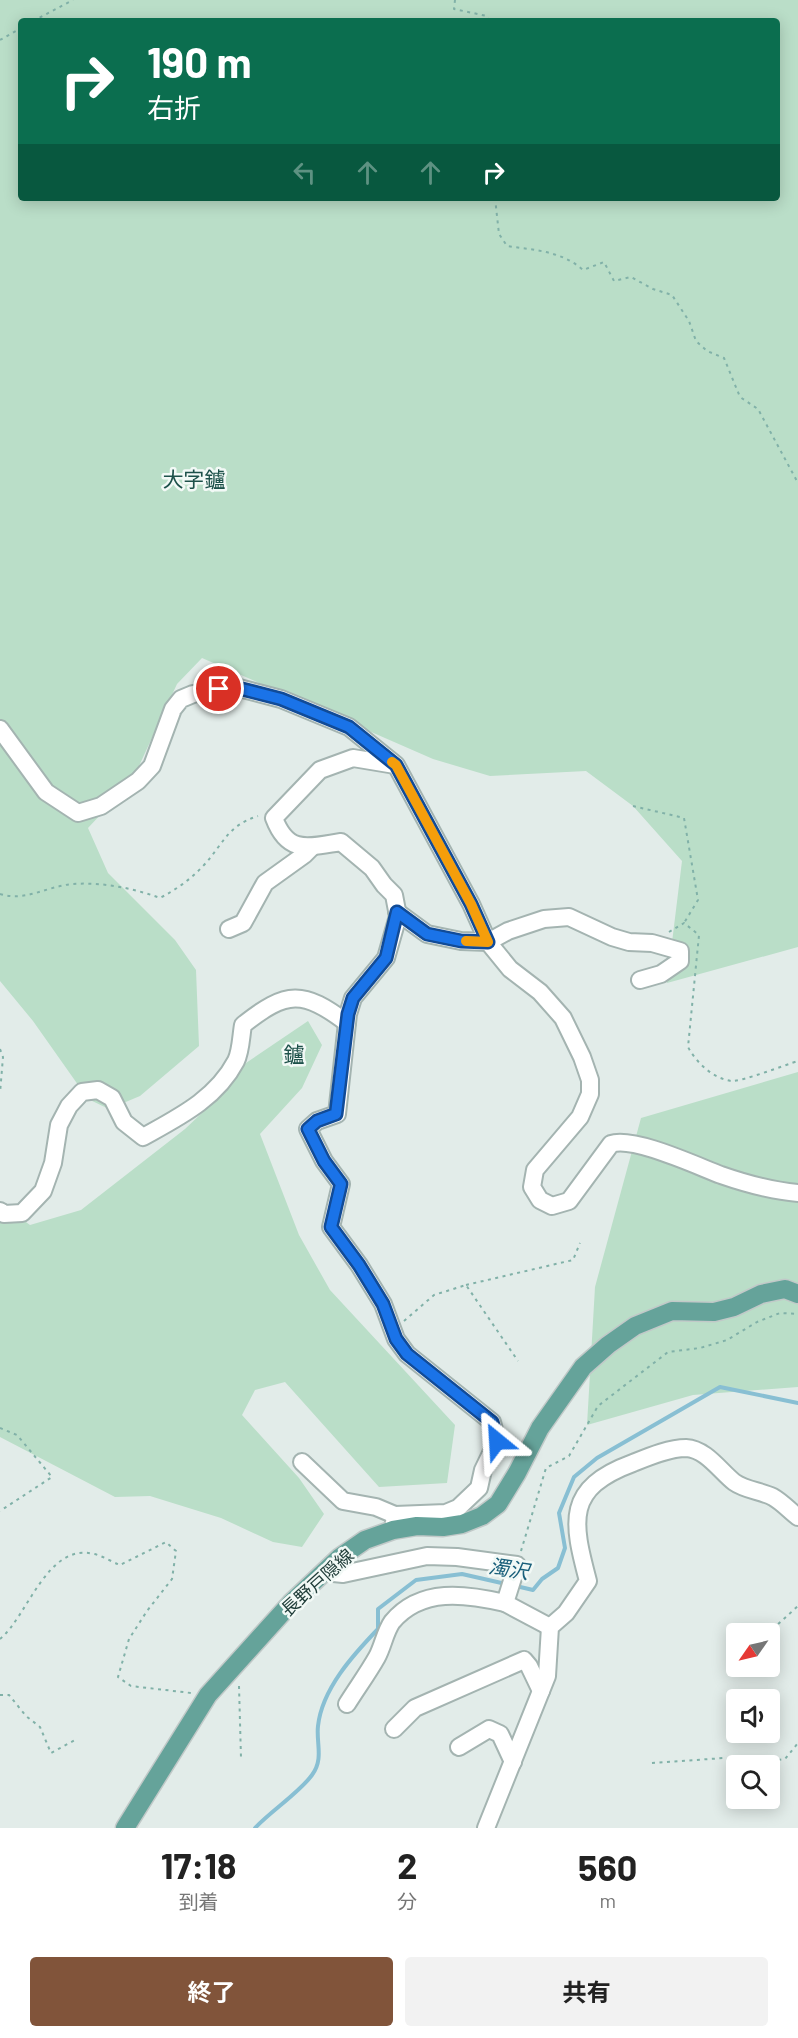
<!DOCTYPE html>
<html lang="ja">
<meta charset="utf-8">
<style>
body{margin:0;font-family:Barlow,"Noto Sans JP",sans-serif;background:#f2f2f2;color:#222;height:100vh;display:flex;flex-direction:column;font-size:22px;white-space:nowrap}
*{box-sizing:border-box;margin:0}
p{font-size:20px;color:#767676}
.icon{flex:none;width:33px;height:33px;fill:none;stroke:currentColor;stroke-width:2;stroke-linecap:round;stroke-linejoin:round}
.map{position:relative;height:1828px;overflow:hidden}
.panel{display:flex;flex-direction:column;background:#fff;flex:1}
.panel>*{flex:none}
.guide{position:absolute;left:18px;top:18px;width:762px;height:183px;border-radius:6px;box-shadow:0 3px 15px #0003;background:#0b6e4f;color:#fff;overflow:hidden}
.needle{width:39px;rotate:236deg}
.tools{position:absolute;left:726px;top:1623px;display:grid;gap:12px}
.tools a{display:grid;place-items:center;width:54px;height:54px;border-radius:6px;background:#fff;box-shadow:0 3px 15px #0003;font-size:30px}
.pin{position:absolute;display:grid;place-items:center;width:51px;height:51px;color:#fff;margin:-26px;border:3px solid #fff;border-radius:50%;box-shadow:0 2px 6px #0007}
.me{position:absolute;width:66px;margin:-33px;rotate:333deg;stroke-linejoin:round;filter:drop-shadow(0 0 4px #0008)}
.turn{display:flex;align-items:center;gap:21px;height:126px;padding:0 30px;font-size:27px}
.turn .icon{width:78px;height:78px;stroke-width:2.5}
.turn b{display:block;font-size:42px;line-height:51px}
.lanes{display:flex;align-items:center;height:57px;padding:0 30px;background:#0003;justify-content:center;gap:30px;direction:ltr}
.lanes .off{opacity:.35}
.eta{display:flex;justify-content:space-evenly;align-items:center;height:102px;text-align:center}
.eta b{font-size:36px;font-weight:700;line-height:42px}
.action{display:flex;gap:12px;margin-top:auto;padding:12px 30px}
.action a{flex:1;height:69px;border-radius:6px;background:#81543a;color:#fff;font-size:24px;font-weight:700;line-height:69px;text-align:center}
.action a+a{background:#f2f2f2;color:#222}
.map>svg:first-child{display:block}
.green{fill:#badec8;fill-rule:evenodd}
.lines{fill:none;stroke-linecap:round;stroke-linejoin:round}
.stream{stroke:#88bfd3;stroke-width:4}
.minor-casing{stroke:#a4b4b1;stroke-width:20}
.major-casing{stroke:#c1c9c8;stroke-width:21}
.path{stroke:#81b1a8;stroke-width:2;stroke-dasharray:3 4.5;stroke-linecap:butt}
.minor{stroke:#fff;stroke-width:16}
.major{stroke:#65a39a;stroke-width:18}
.route-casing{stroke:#114b97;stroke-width:15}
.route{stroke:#1a73e8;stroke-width:10}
.slow{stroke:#f59e0b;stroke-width:10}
.labels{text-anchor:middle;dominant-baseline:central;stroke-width:5;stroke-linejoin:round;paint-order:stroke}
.street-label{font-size:18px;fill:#213e3a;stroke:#f2f9f6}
.water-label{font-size:20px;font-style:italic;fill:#1a607b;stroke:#f2f9f6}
.quarter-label{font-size:21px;fill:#1d514a;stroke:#f2f9f6}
</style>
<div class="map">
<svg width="798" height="1828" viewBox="0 0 798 1828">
<rect width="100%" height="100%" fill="#e2ece9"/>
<g class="green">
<path d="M 0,0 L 798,0 L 798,947 L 667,983 L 682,861 L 633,806 L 586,771 L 490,776 L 433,759 L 202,658 L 177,684 L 132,781 L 88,828 L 108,873 L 175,940 L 196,970 L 199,1046 L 140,1096 L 109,1109 L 88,1099 L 33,1021 L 0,981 ZM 21,21 L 777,21 L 777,198 L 21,198 Z"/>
<polygon points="308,1021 322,1045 302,1088 260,1134 299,1235 330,1290 455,1425 447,1483 379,1487 285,1382 255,1390 242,1415 299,1478 324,1514 302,1547 273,1542 221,1518 150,1496 115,1497 0,1437 0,1203 30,1225 81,1210 185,1129 224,1092 246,1063"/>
<polygon points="798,1072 798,1387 693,1395 587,1425 595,1287 641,1118"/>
</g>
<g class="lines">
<g class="stream">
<polyline points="516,1586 533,1590 542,1579 558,1568 565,1548 559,1513 574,1477 597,1458 720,1387 798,1403"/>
<path d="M 255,1828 C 271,1811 300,1792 312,1775 C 324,1759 316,1743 318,1726 C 322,1689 353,1655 378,1629 L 378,1609 L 416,1580 L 462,1574 L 506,1584"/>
</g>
<defs>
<g id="minor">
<path d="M 0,729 L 46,792 L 78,813 L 101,806 L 138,781 L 152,766 L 173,709 L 181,699 L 193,694 L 219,689 L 239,688 L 281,699 L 349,727 L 396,765 L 471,904 L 488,942 L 510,969 L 540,992 L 563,1018 L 582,1057 L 590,1080 L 590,1094 L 580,1117 L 535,1170 L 532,1187 L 540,1200 L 552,1206 L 569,1201 L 611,1144 C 633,1136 697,1166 721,1175 C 744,1183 774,1191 798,1193"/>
<polyline points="397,912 427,934 461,941 488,942 508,931 544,919 569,917 612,937 629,942 652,943 680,951 680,961 661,974 640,980"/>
<polyline points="229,929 243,923 265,883 304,855 312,847"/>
<path d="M 0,1211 L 4,1214 L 22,1213 L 43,1191 L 53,1163 L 59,1125 L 69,1106 L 82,1092 L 98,1090 L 112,1098 L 124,1122 L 143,1137 C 179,1117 216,1099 236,1061 C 241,1051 241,1036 243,1025 C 287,990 303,990 347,1023"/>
<polyline points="302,1462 343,1501 376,1507 395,1515"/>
<path d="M 393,1530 L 395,1515 L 446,1513 L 458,1508 L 479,1488 L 483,1470 L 497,1441 L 492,1422 L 407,1354 L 396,1339 L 383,1304 L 359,1265 L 331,1227 L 341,1184 L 324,1161 L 308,1129 L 317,1121 L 337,1114 L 348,1014 L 353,998 L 386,958 L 398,916 L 394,895 L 384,885 L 372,868 L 341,842 C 308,847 288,855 274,818 L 320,770 L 353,758 L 395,765"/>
<polyline points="324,1572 343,1574 427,1556 457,1557 517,1565 505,1603 550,1627"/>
<path d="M 347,1704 C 357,1688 368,1673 377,1657 C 383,1646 385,1632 392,1622 C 421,1587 466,1594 505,1603"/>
<polyline points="394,1729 415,1708 524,1660 529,1666 541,1691"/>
<polyline points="459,1747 489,1729 500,1734 513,1762"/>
<path d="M 486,1828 L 547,1676 L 550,1627 L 566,1613 L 588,1581 C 572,1521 565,1488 633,1463 C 648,1457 669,1448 686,1448 C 706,1449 720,1471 734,1482 C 745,1490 761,1491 773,1497 C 782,1502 790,1511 798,1517"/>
</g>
<polyline id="major" points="125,1828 208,1695 291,1603 339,1558 365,1540 393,1530 417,1526 443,1527 462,1524 482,1516 498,1504 517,1473 540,1428 583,1367 608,1345 635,1326 672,1311 714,1312 734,1307 761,1294 785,1289 798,1294"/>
</defs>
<use href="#minor" class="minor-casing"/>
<use href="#major" class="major-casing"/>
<g class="path">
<polyline points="455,0 454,9 487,16 489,21"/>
<polyline points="33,21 73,0"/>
<polyline points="0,40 21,28"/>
<path d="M 495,198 L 499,234 L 507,246 C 534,250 562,251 583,270 L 604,262 L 614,281 L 631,277 L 653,289 L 672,295 L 689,321 L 696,341 L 707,351 L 724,358 L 740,397 L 758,409 L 798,483"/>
<polyline points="633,806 684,818 698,900 684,923"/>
<path d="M 0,894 C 26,902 47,886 73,884 C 102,882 133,888 160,898 C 177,889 191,879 204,865 C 224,843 227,826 258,816"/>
<path d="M 669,932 L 684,923 L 699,935 L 688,1047 C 696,1062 712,1078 731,1081 C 741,1082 785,1065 798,1061"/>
<polyline points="0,1049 3,1057 0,1093"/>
<polyline points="466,1285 573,1260 580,1243"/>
<polyline points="404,1321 434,1295 466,1285 518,1361"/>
<polyline points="0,1428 17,1435 52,1477 0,1511"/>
<polyline points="521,1551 546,1468 569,1456 598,1406 668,1352 700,1348 727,1340 757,1322 780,1313 798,1314"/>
<polyline points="767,1634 798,1606"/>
<path d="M 0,1639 C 28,1616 47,1542 94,1554 C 103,1556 112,1562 120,1565 L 166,1542 L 176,1551 L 172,1579 L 147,1611 L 129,1639 L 118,1677 L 131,1686 L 191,1693"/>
<polyline points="239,1686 241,1758"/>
<polyline points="0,1695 9,1695 26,1716 40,1727 51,1753 75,1740"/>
<polyline points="652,1763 724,1758 747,1764 785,1759 798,1743"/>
</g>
<use href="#minor" class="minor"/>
<use href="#major" class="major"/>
</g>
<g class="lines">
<defs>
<polyline id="route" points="219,689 238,688 281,699 349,727 396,765 471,904 488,942 461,941 427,934 397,912 386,958 353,998 348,1014 336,1114 317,1121 308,1129 324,1161 341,1184 331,1227 359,1265 383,1304 396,1339 407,1354 492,1422 497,1441"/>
</defs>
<use href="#route" class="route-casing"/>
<use href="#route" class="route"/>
<polyline class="slow" points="392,762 396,765 471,904 488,942 466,941"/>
</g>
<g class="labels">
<g class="street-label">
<text transform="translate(317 1582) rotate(-42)">長野戸隠線</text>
</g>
<g class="water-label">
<text transform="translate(509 1568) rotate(9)">濁沢</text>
</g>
<g class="quarter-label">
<text x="194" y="478">大字鑪</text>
<text x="294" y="1053">鑪</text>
</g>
</g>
</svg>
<div class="tools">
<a><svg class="needle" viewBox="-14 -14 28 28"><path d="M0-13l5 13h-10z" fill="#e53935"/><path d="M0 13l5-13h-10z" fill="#767676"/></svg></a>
<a><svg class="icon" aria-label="sound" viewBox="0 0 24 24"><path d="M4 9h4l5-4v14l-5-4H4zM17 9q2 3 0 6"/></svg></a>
<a><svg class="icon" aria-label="search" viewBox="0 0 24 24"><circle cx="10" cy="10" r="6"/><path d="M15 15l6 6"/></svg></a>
</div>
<div class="pin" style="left:219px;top:689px;background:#d93025"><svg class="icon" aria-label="arrive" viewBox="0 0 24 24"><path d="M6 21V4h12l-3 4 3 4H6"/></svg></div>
<svg class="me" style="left:497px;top:1441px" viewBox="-20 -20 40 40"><path d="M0-17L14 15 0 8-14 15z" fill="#1a73e8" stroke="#fff" stroke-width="4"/></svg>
<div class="guide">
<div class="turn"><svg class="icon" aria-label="right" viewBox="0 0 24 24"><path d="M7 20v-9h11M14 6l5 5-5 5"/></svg><div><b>190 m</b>右折</div></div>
<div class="lanes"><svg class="icon off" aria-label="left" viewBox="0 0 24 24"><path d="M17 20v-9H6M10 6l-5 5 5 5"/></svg><svg class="icon off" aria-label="ahead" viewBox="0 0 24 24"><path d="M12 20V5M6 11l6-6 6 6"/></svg><svg class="icon off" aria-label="ahead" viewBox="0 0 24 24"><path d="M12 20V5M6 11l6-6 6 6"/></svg><svg class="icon" aria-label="right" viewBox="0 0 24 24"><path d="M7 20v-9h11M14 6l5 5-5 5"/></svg></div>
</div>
</div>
<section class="panel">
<div class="eta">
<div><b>17:18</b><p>到着</p></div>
<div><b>2</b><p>分</p></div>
<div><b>560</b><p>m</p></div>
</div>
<div class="action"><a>終了</a><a>共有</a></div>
</section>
